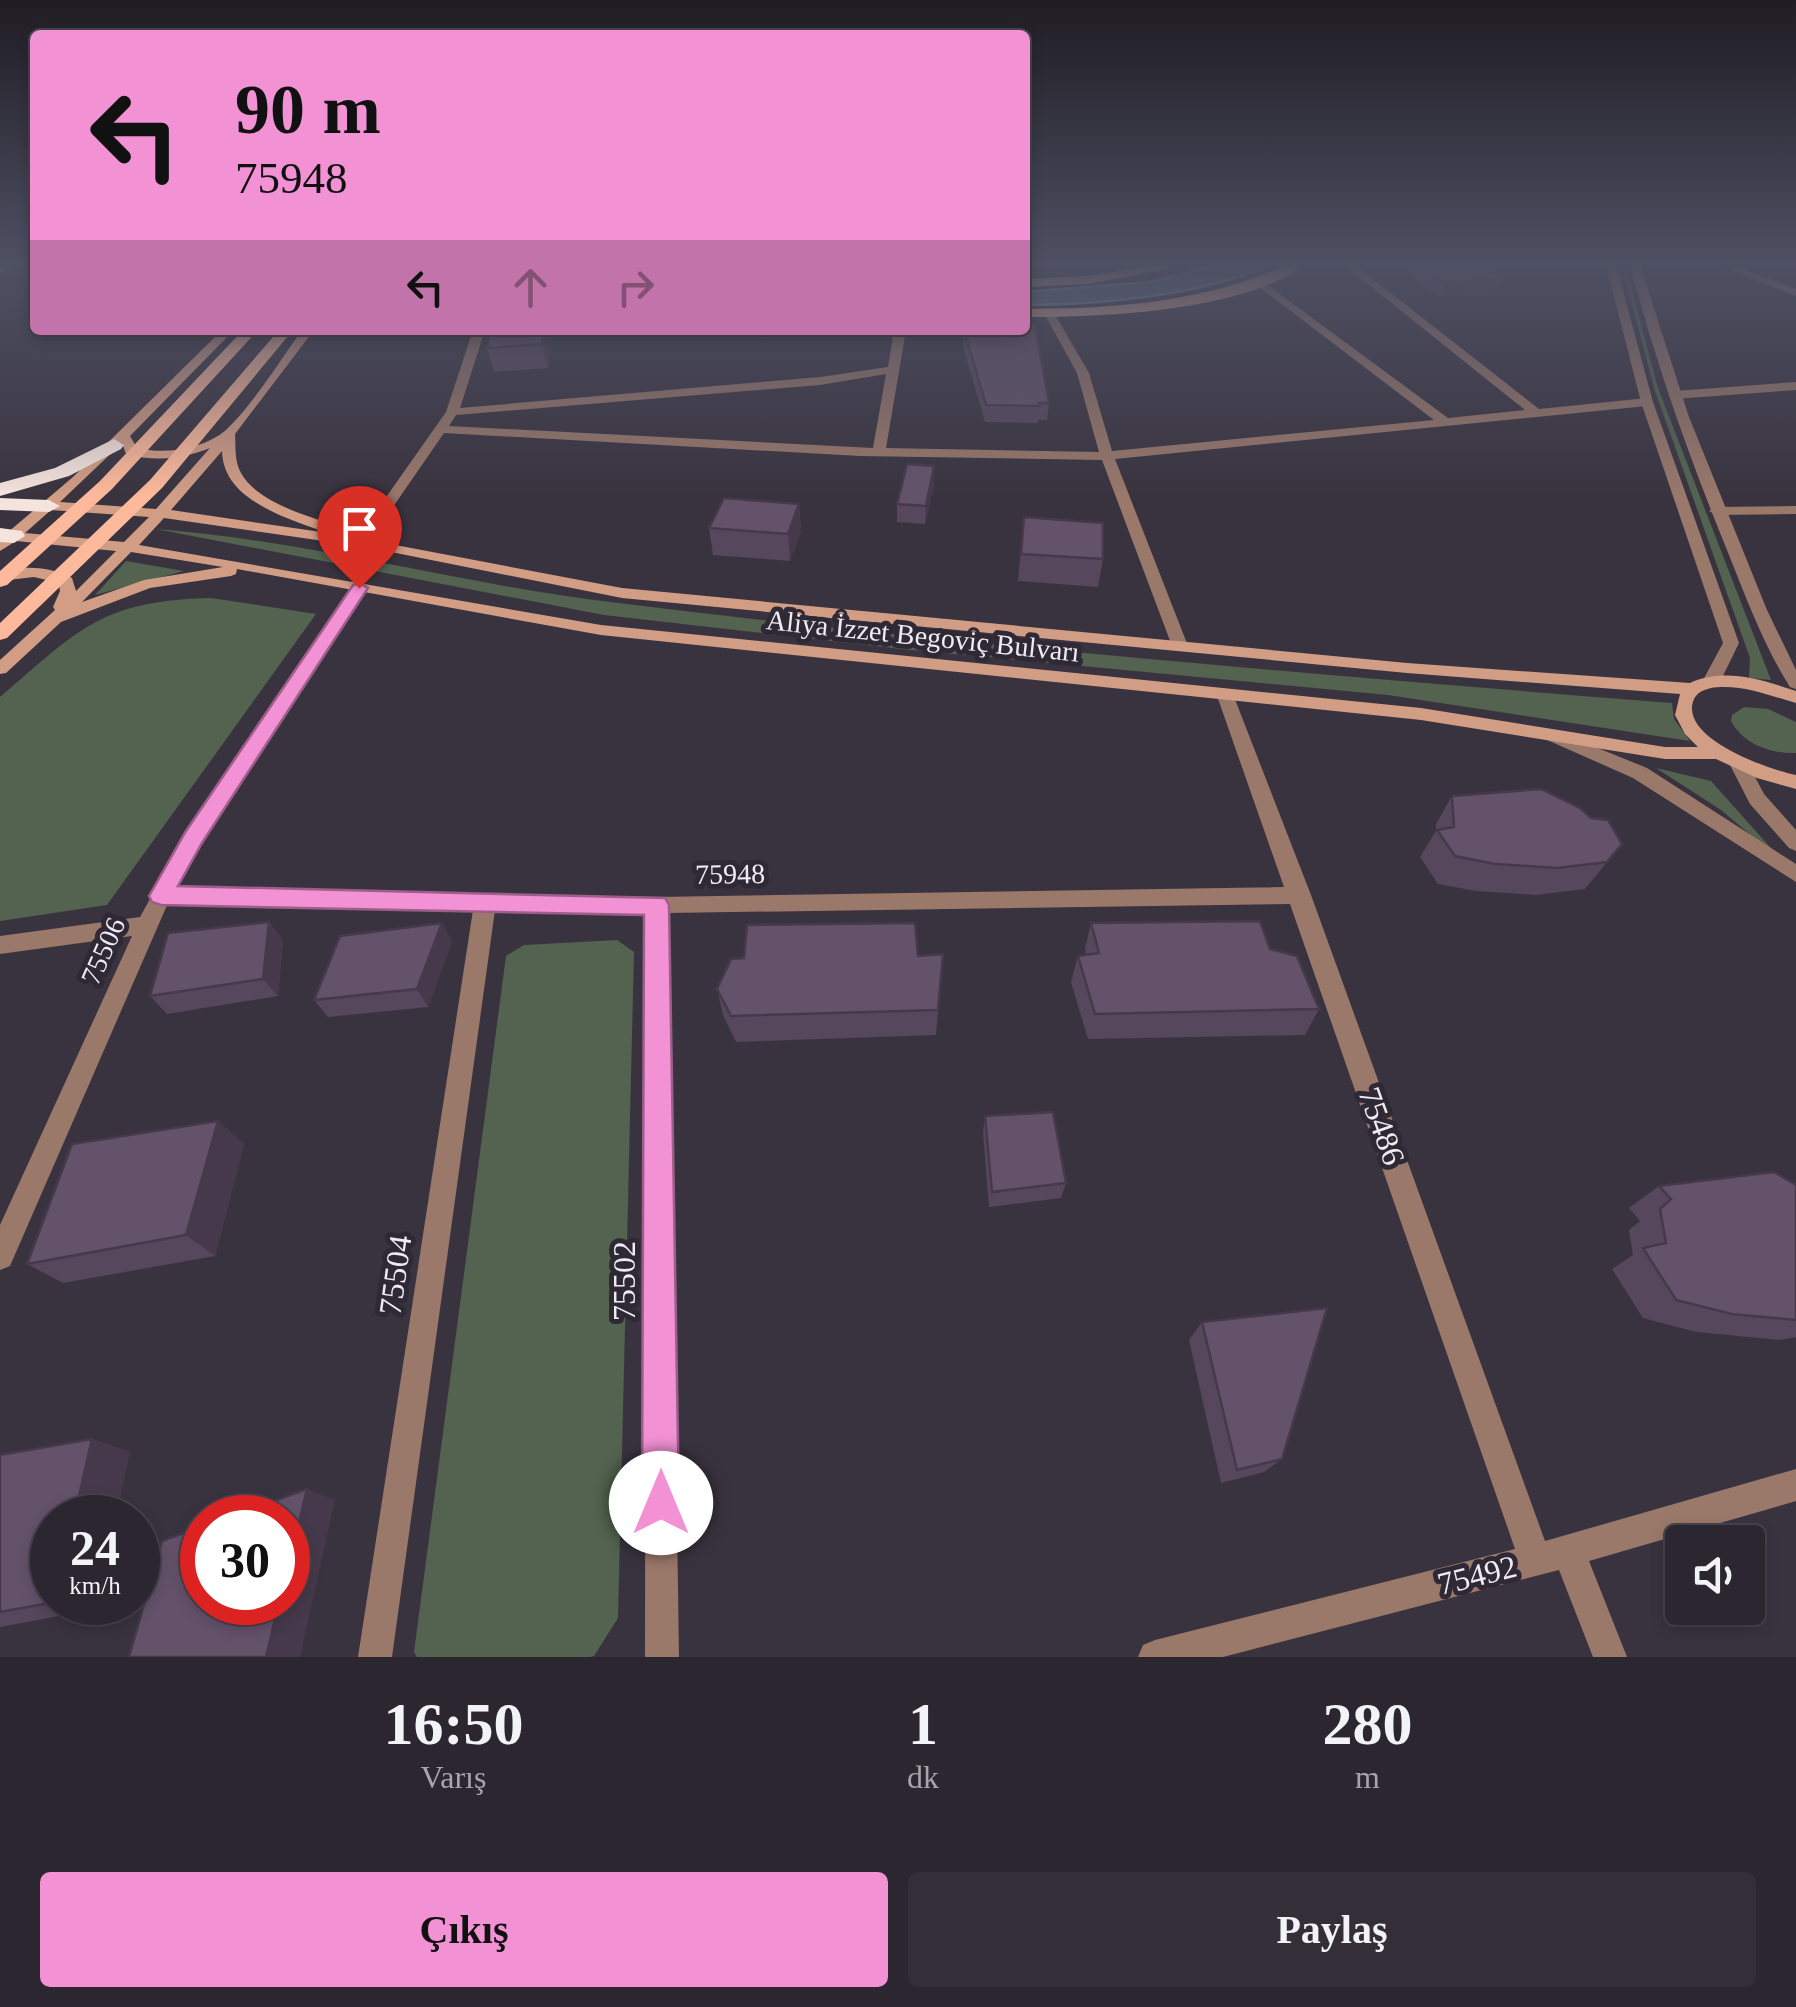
<!DOCTYPE html>
<html lang="tr">
<meta charset="utf-8">
<style>
body{margin:0;font-family:Georgia,serif;background:#332e37;color:#f1f3f6;height:100vh;display:flex;flex-direction:column;font-size:38px;white-space:nowrap}
*{box-sizing:border-box;margin:0}
p{font-size:32px;color:#a6a5aa}
.icon{flex:none;width:55px;height:55px;fill:none;stroke:currentColor;stroke-width:2;stroke-linecap:round;stroke-linejoin:round}
.map{position:relative;height:1657px;overflow:hidden}
.sheet{display:flex;flex-direction:column;background:#2b262f;flex:1}
.sheet>*{flex:none}
.guide{position:absolute;left:30px;top:30px;width:1000px;height:305px;border-radius:10px;box-shadow:0 5px 15px #0003,0 0 0 2px #47434b;background:#f391d5;color:#111;overflow:hidden}
.buttons{position:absolute;left:1665px;top:1525px;display:grid;gap:20px}
.buttons a{display:grid;place-items:center;width:100px;height:100px;border-radius:10px;background:#2b262f;box-shadow:0 5px 15px #0003,0 0 0 2px #47434b;font-size:50px}
.speed{position:absolute;left:30px;top:1495px;display:flex;gap:20px;font-size:50px;font-weight:700;text-align:center}
.speed>*{display:grid;place-content:center;width:130px;height:130px;border-radius:50%;background:#2b262f;box-shadow:0 5px 15px #0003,0 0 0 2px #47434b;line-height:1}
.speed small{font-size:25px;font-weight:400}
.speed .limit{border:15px solid #d22;background:#fff;color:#111}
.pin{position:absolute;display:grid;place-items:center;width:85px;height:85px;color:#fff;margin:-102px -42px;border-radius:50% 50% 50% 0;rotate:-45deg;box-shadow:0 0 10px #0007}
.pin .icon{rotate:45deg}
.me{position:absolute;width:110px;margin:-55px;rotate:0deg;stroke-linejoin:round;filter:drop-shadow(0 0 8px #0008)}
.turn{display:flex;align-items:center;gap:35px;height:210px;padding:0 40px;font-size:45px}
.turn .icon{width:130px;height:130px;stroke-width:2.5}
.turn b{display:block;font-size:70px;line-height:85px}
.lanes{display:flex;align-items:center;height:95px;padding:0 40px;background:#0003;justify-content:center;gap:50px;direction:ltr}
.lanes .off{opacity:.35}
.eta{display:flex;justify-content:space-evenly;align-items:center;height:170px;text-align:center}
.eta b{font-size:60px;font-weight:600;line-height:70px}
.primary-button{display:flex;gap:20px;margin-top:auto;padding:20px 40px}
.primary-button a{flex:1;height:115px;border-radius:10px;background:#f391d5;color:#111;font-size:40px;font-weight:600;line-height:115px;text-align:center}
.primary-button a+a{background:#332e37;color:#f1f3f6}
.map>svg:first-child{display:block}
.green{fill:#53634f}
.water{fill:#5a7389;stroke:#8797a9;stroke-width:2.5}
.lines{fill:none;stroke-linecap:round;stroke-linejoin:round}
.minor{fill:#9a786a;fill-rule:evenodd}
.tertiary{fill:#9a786a;fill-rule:evenodd}
.secondary{fill:#d29d85;fill-rule:evenodd}
.primary{fill:#fdb99b;fill-rule:evenodd}
.motorway{fill:#f5e4dd;fill-rule:evenodd}
.wall{fill:#56475c}
.shaded-wall{fill:#46394b}
.building{fill:#64526b;stroke:#46394b;stroke-width:2.5}
.route{fill:#f391d5;stroke:#9e5e8a;stroke-width:2.5}
.labels{text-anchor:middle;dominant-baseline:central;stroke-width:10;stroke-linejoin:round;paint-order:stroke}
.street-label{font-size:28px;fill:#efebf3;stroke:#2f2935}
.near-street-label{font-size:32px;fill:#efebf3;stroke:#2f2935}
</style>
<div class="map">
<svg width="1796" height="1657" viewBox="0 0 1796 1657">
<rect width="100%" height="100%" fill="#39333f"/>
<g class="green">
<polygon points="1622,265 1625,265 1658,388 1771,680 1749,678 1750,658 1654,388"/>
<path d="M 156,529 C 311,541 463,585 618,603 C 968,646 1320,675 1672,703 L 1674,719 L 1690,741 L 1388,695 L 902,649 L 604,615 Z"/>
<polygon points="126,561 184,571 95,595"/>
<path d="M 211,598 L 316,614 L 107,905 L 0,921 L 0,697 C 80,629 100,601 211,598 Z"/>
<path d="M 1744,707 L 1768,709 L 1796,722 L 1796,753 C 1771,754 1743,744 1731,721 L 1732,715 Z"/>
<polygon points="1656,768 1711,781 1787,866 1721,810"/>
<polygon points="617,940 634,952 618,1618 594,1656 590,1657 417,1657 414,1652 506,956 524,945"/>
</g>
<path class="water" d="M 1218,265 L 1273,265 C 1194,296 1109,304 1025,305 L 1025,292 L 1150,282 Z"/>
<g class="lines">
<g class="minor">
<path d="M 1344,265 L 1355,265 L 1539,409 L 1647,398 L 1653,402 L 1647,406 L 1115,459 L 1188,646 L 1180,651 L 1172,646 L 1102,460 L 860,456 L 444,433 L 377,530 L 371,546 L 366,547 L 359,543 L 363,530 L 446,412 L 473,330 L 485,330 L 460,408 L 820,377 L 888,367 L 894,330 L 906,330 L 886,448 L 1099,452 L 1077,373 L 1044,313 L 1049,310 L 1054,313 L 1089,373 L 1112,451 L 1434,420 L 1254,283 L 1258,278 L 1448,418 L 1525,410 ZM 886,374 L 873,448 L 449,426 L 456,415 L 820,385 Z"/>
<polygon points="1718,265 1732,265 1796,289 1796,296"/>
<polygon points="1796,382 1796,390 1674,399 1668,395 1674,391"/>
<polygon points="1796,506 1796,514 1716,515 1709,511 1716,507"/>
<polygon points="359,584 367,589 201,842 176,887 657,897 1284,887 1216,693 1219,689 1231,689 1311,895 1545,1541 1796,1469 1796,1501 1589,1561 1627,1657 1593,1657 1559,1570 1223,1657 1138,1657 1143,1645 1155,1640 1515,1549 1290,904 668,913 679,1657 645,1657 646,913 495,910 392,1657 358,1657 473,910 168,903 10,1266 0,1270 0,1225 132,936 0,954 0,936 140,917 187,832 353,586"/>
</g>
<g class="tertiary">
<polygon points="1606,265 1616,265 1653,402 1739,643 1720,682 1711,688 1702,682 1723,643 1641,402"/>
<path d="M 1630,265 L 1640,265 L 1689,417 L 1767,610 L 1796,670 L 1796,689 L 1790,687 C 1764,646 1747,600 1729,555 C 1690,460 1656,364 1630,265 Z"/>
<polygon points="1551,729 1647,768 1796,864 1796,882 1633,778 1545,739 1542,735"/>
<polygon points="1739,758 1746,760 1764,794 1796,830 1796,851 1789,848 1750,804 1730,765"/>
</g>
<path class="secondary" d="M 222,330 L 234,330 L 130,436 L 137,448 C 165,455 204,449 226,430 C 252,406 281,359 302,330 L 314,330 L 235,434 C 236,447 234,460 241,473 C 258,503 306,515 336,526 L 338,529 L 332,533 L 622,588 L 1407,663 L 1690,683 C 1724,667 1763,680 1796,691 L 1796,703 C 1771,696 1747,686 1721,687 C 1711,687 1698,690 1694,699 C 1677,738 1770,770 1796,775 L 1796,789 L 1757,778 L 1716,759 L 1665,759 L 1421,720 L 601,635 L 237,569 L 236,574 L 231,576 L 150,588 L 61,622 L 6,673 L 0,674 L 0,660 L 55,610 L 53,607 L 60,591 L 59,583 L 34,577 L 0,581 L 0,571 C 25,566 48,566 72,578 L 76,591 L 116,551 L 16,541 L 0,551 L 0,539 L 73,477 ZM 122,443 L 126,454 C 156,462 182,459 210,448 L 156,509 L 60,502 ZM 222,451 C 223,501 289,519 328,533 L 171,510 ZM 51,510 L 149,517 L 124,542 L 25,533 ZM 164,518 L 366,547 L 622,598 L 1407,673 L 1680,694 L 1675,715 L 1685,734 L 1698,747 L 1665,747 L 1421,708 L 601,625 L 139,545 ZM 131,552 L 223,567 L 144,580 L 82,602 Z"/>
<g class="primary">
<polygon points="1157,265 1187,265 1088,284 1025,287 1025,279 1088,276"/>
<path d="M 1287,265 L 1304,265 C 1241,312 1102,317 1025,317 L 1025,309 C 1115,309 1204,302 1287,265 Z"/>
<polygon points="243,330 258,330 112,489 7,585 0,587 0,571 100,481"/>
<polygon points="279,330 293,330 162,488 7,638 0,640 0,623 150,480"/>
</g>
<g class="motorway">
<polygon points="0,265 12,265 0,273"/>
<polygon points="114,439 124,445 121,449 69,476 0,496 0,483 55,468"/>
<polygon points="0,498 49,500 60,506 49,512 0,510"/>
<polygon points="0,528 22,531 25,536 14,543 0,542"/>
</g>
</g>
<g class="wall">
<polygon points="1407,265 1484,265 1502,277 1496,292 1440,298 1413,278"/>
<polygon points="491,330 553,330 548,368 494,372 487,348"/>
<polygon points="964,330 1049,403 1047,420 1038,420 1038,423 985,422 963,346"/>
<polygon points="934,466 934,484 925,524 897,522 897,504"/>
<polygon points="799,504 801,531 790,561 713,555 709,528"/>
<polygon points="1024,517 1103,559 1098,587 1018,581"/>
<polygon points="1452,796 1591,818 1622,844 1585,889 1536,895 1476,891 1438,884 1420,857 1436,831 1436,824"/>
<polygon points="269,922 283,940 278,996 167,1014 150,996"/>
<polygon points="1091,923 1270,949 1319,1009 1305,1035 1088,1039 1071,982 1078,956 1086,955 1085,949"/>
<polygon points="452,941 428,1007 328,1017 314,1000"/>
<polygon points="918,956 941,980 936,1035 736,1042 723,1015 717,989"/>
<polygon points="985,1116 1066,1183 1061,1198 989,1207 983,1132"/>
<polygon points="218,1121 244,1144 215,1256 63,1283 27,1264"/>
<polygon points="1796,1185 1796,1337 1780,1340 1696,1332 1643,1318 1612,1269 1633,1255 1629,1230 1640,1221 1629,1208 1659,1186"/>
<polygon points="1202,1322 1282,1459 1264,1472 1221,1483 1189,1340"/>
<polygon points="92,1439 130,1452 52,1602 99,1602 97,1609 0,1627 0,1455"/>
</g>
<g class="shaded-wall">
<polygon points="1502,277 1496,292 1440,298 1446,283"/>
<polygon points="544,330 553,330 548,368 542,344"/>
<polygon points="934,466 934,484 925,524 926,506"/>
<polygon points="799,504 801,531 790,561 788,534"/>
<polygon points="269,922 283,940 278,996 263,979"/>
<polygon points="442,923 452,941 428,1007 417,989"/>
<polygon points="218,1121 244,1144 215,1256 186,1235"/>
<polygon points="92,1439 130,1452 116,1518 74,1518"/>
<polygon points="307,1489 335,1500 300,1657 266,1657 279,1602 288,1602 288,1569"/>
<polygon points="55,1602 99,1602 97,1609"/>
</g>
<g class="building">
<polygon points="1421,265 1484,265 1502,277 1446,283"/>
<polygon points="1025,323 1035,325 1049,403 1039,403 1039,406 986,405 964,330 1025,330"/>
<polygon points="491,330 544,330 542,344 487,348"/>
<polygon points="907,464 934,466 926,506 897,504"/>
<polygon points="724,498 799,504 788,534 709,528"/>
<polygon points="1024,517 1103,523 1103,559 1021,554"/>
<polygon points="1541,789 1580,808 1591,818 1608,820 1622,844 1607,862 1557,868 1495,864 1455,856 1437,830 1454,827 1452,796"/>
<polygon points="1260,921 1270,949 1297,956 1319,1009 1095,1014 1078,956 1099,953 1091,923"/>
<polygon points="269,922 263,979 150,996 168,933"/>
<polygon points="442,923 417,989 314,1000 340,936"/>
<polygon points="915,923 918,956 943,954 938,1010 731,1016 717,989 731,959 744,958 747,925"/>
<polygon points="1053,1112 1066,1183 992,1192 985,1116"/>
<polygon points="218,1121 186,1235 27,1264 72,1144"/>
<polygon points="1774,1172 1796,1185 1796,1320 1732,1314 1676,1300 1643,1248 1666,1243 1660,1209 1671,1199 1659,1186"/>
<polygon points="1327,1308 1282,1459 1237,1470 1202,1322"/>
<polygon points="92,1439 74,1518 52,1518 52,1602 55,1602 0,1612 0,1455"/>
<polygon points="307,1489 288,1569 288,1518 227,1518"/>
<polygon points="202,1526 202,1602 279,1602 266,1657 129,1657 162,1541"/>
</g>
<linearGradient id="sky" x2="0" y2="1"><stop stop-color="#1f1c23"/><stop offset="0.53" stop-color="#4e5063"/><stop offset="1" stop-color="#4e5063" stop-opacity="0"/></linearGradient>
<rect width="1796" height="497" fill="url(#sky)"/>
<polygon class="route" points="359,583 368,588 202,843 178,886 665,898 669,905 679,1503 674,1516 661,1521 648,1516 642,1503 644,915 161,905 152,902 149,896 186,831 353,585"/>
<g class="labels">
<g class="street-label">
<text transform="translate(923 636) rotate(6)">Aliya İzzet Begoviç Bulvarı</text>
<text transform="translate(730 874) rotate(-1)">75948</text>
<text transform="translate(103 951) rotate(-66)">75506</text>
</g>
<g class="near-street-label">
<text transform="translate(1382 1126) rotate(70)">75486</text>
<text transform="translate(395 1275) rotate(-82)">75504</text>
<text transform="translate(624 1281) rotate(-90)">75502</text>
<text transform="translate(1477 1575) rotate(-14)">75492</text>
</g>
</g>
</svg>
<div class="buttons">
<a><svg class="icon" aria-label="sound" viewBox="0 0 24 24"><path d="M4 9h4l5-4v14l-5-4H4zM17 9q2 3 0 6"/></svg></a>
</div>
<div class="speed"><div>24<small>km/h</small></div><div class="limit">30</div></div>
<div class="pin" style="left:359px;top:588px;background:#d93025"><svg class="icon" aria-label="arrive" viewBox="0 0 24 24"><path d="M6 21V4h12l-3 4 3 4H6"/></svg></div>
<svg class="me" style="left:661px;top:1503px" viewBox="-20 -20 40 40"><circle r="19" fill="#fff"/><path d="M0-13L10 11 0 6-10 11z" fill="#f391d5"/></svg>
<div class="guide">
<div class="turn"><svg class="icon" aria-label="left" viewBox="0 0 24 24"><path d="M17 20v-9H6M10 6l-5 5 5 5"/></svg><div><b>90 m</b>75948</div></div>
<div class="lanes"><svg class="icon" aria-label="left" viewBox="0 0 24 24"><path d="M17 20v-9H6M10 6l-5 5 5 5"/></svg><svg class="icon off" aria-label="ahead" viewBox="0 0 24 24"><path d="M12 20V5M6 11l6-6 6 6"/></svg><svg class="icon off" aria-label="right" viewBox="0 0 24 24"><path d="M7 20v-9h11M14 6l5 5-5 5"/></svg></div>
</div>
</div>
<section class="sheet">
<div class="eta">
<div><b>16:50</b><p>Varış</p></div>
<div><b>1</b><p>dk</p></div>
<div><b>280</b><p>m</p></div>
</div>
<div class="primary-button"><a>Çıkış</a><a>Paylaş</a></div>
</section>
